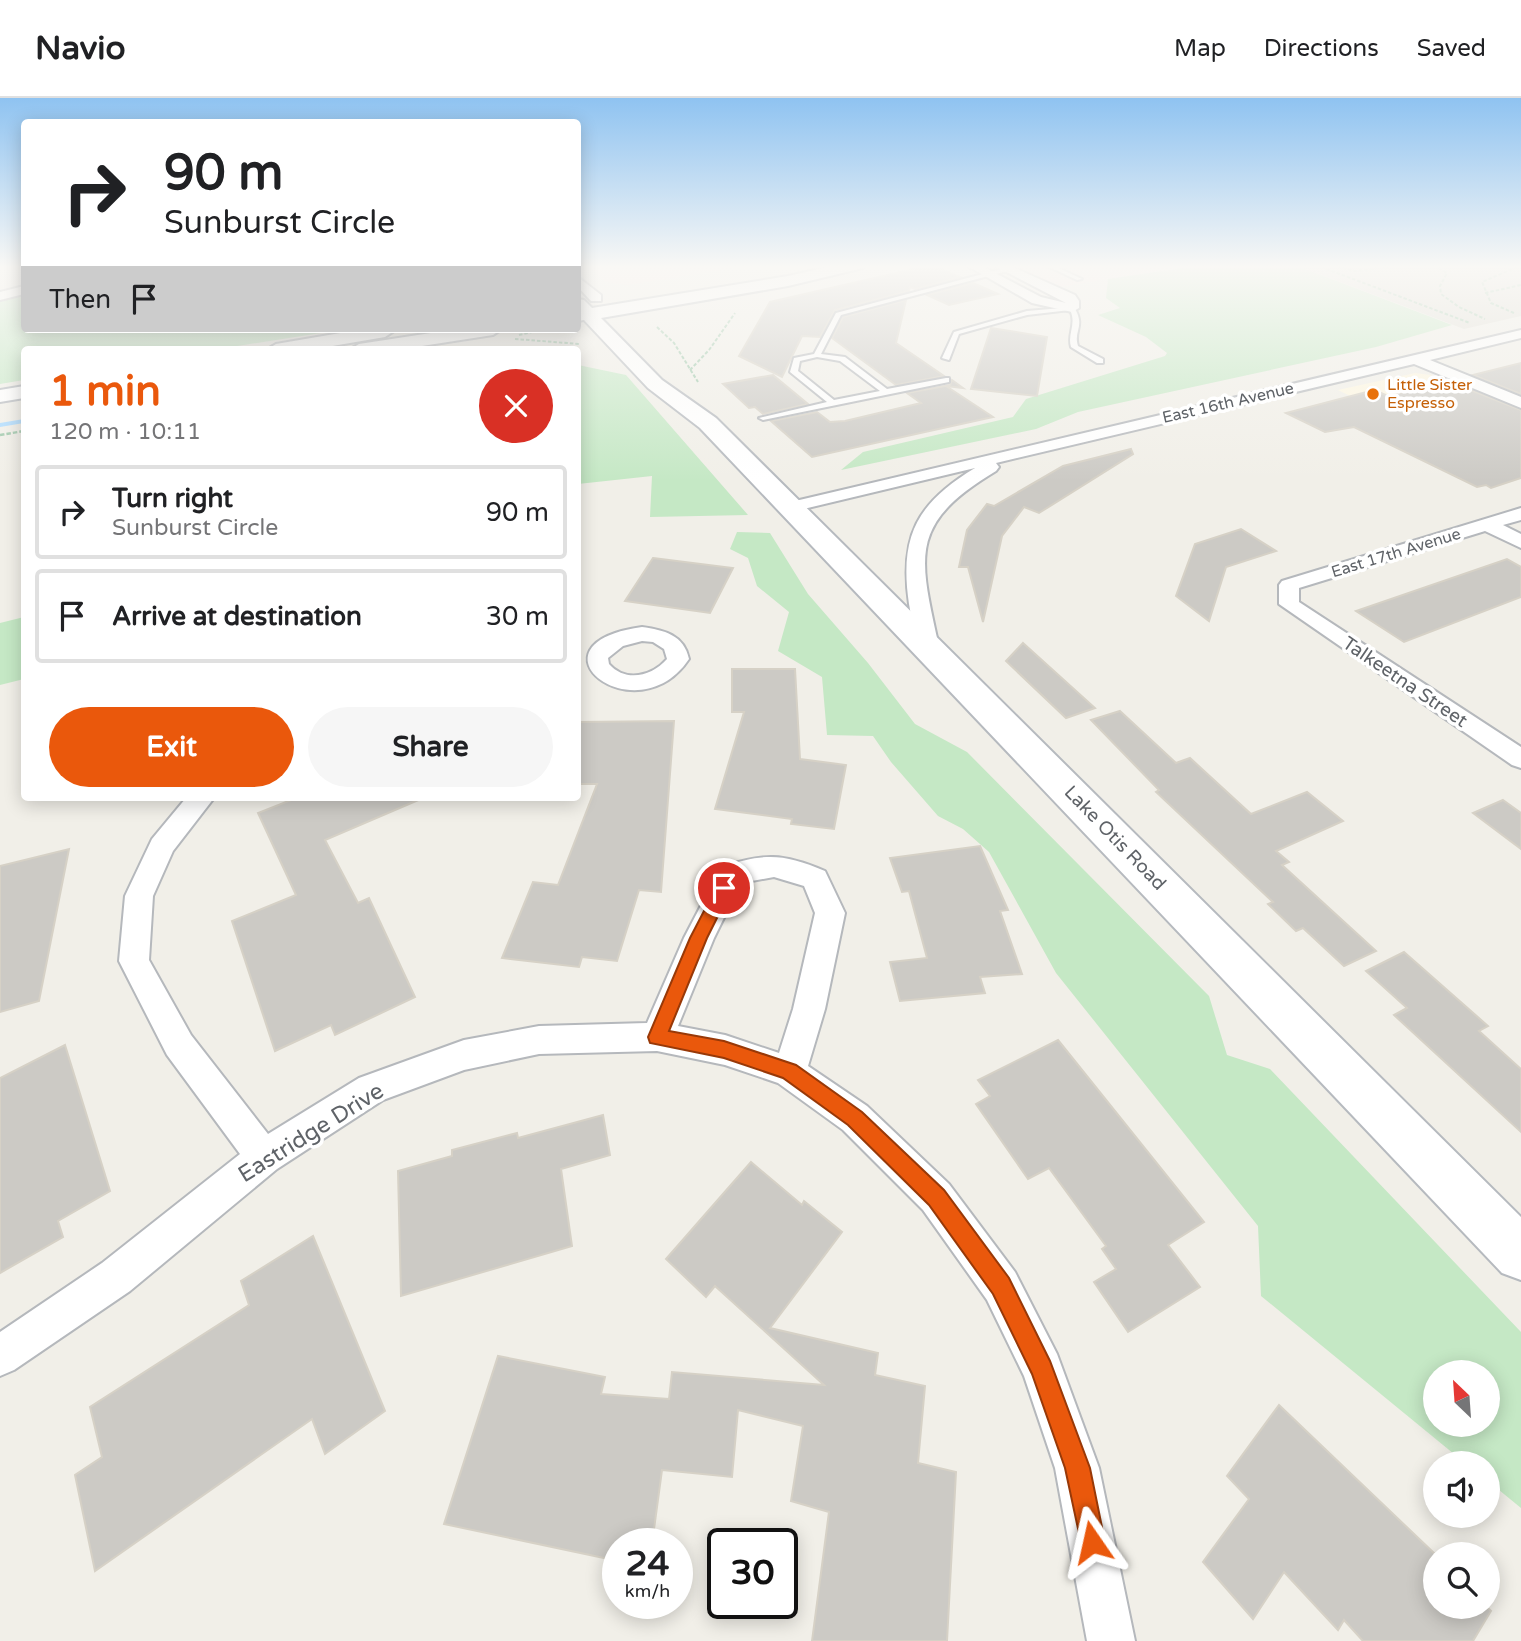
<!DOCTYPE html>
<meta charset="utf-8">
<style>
body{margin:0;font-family:"Varela Round",sans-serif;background:#f6f6f6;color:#202124;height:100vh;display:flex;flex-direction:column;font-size:26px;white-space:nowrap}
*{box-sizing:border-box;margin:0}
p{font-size:23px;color:#757577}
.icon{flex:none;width:38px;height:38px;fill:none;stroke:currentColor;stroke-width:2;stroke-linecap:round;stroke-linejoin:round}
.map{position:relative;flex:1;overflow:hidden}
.sheet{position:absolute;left:21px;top:248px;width:560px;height:455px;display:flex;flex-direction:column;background:#fff;border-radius:7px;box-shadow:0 4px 18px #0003}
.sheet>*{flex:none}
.hud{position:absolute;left:21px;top:21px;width:560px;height:214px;border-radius:7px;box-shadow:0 4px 18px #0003;background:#fff;color:#202124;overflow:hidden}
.needle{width:46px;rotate:335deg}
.controls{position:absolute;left:1423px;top:1262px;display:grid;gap:14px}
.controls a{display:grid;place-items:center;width:77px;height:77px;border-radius:50%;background:#fff;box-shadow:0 4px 18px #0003;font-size:35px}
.speed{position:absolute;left:602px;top:1430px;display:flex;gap:14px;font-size:35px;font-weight:700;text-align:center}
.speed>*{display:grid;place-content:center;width:91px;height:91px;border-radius:50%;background:#fff;box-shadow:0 4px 18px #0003;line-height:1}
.speed small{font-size:18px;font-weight:400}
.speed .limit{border:4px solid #111;border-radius:10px;background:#fff;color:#111}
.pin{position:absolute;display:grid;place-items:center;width:60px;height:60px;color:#fff;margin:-30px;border:4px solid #fff;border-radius:50%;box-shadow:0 2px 7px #0007}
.me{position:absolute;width:77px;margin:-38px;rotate:349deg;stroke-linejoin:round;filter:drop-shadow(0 0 5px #0008)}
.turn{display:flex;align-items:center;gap:24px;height:147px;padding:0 28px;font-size:32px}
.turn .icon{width:91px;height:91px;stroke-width:2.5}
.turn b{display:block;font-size:49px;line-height:60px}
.then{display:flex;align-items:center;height:66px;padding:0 28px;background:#0003;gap:14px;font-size:26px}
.round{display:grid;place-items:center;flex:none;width:74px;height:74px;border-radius:37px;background:#f6f6f6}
.overview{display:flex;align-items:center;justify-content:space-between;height:119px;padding:0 28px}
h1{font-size:42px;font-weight:800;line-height:52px;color:#ea580c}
.button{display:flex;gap:14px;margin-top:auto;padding:14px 28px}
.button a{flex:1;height:80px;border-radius:42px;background:#ea580c;color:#fff;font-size:28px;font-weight:800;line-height:80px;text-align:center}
.button a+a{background:#f6f6f6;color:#202124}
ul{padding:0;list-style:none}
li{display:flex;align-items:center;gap:21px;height:94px;margin:0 14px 10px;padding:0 14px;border:4px solid #e0e0e0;border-radius:7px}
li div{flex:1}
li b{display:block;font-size:26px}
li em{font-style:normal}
header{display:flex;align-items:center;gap:42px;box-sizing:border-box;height:98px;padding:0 35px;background:#fff;border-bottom:2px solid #e0e0e0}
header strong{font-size:33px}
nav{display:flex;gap:38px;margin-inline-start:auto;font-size:24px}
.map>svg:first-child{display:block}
.commercial{fill:#fef7e0}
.education{fill:#e1ded6}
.medical{fill:#fce8e6}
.green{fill:#c5e8c5;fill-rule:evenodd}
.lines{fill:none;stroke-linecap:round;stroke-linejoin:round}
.stream{fill:#aadaff;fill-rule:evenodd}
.building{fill:#cccac5;stroke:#d6d1c6;stroke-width:2}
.lane-casing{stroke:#b5b8bc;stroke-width:4}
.street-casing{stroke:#b5b8bc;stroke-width:4}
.secondary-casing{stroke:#b6babf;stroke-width:4}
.path-far1{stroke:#9cc7a9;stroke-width:2;stroke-dasharray:3.5 2;stroke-linecap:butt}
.path{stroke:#9cc7a9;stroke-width:2.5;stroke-dasharray:4.5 2;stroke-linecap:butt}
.lane{fill:#fff;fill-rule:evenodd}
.street{fill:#fff;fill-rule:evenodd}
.secondary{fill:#fff;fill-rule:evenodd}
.route{fill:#ea580c;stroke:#983908;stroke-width:2}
.food-dot{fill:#e8710a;stroke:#fff;stroke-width:2.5}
.labels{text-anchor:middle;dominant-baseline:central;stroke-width:7;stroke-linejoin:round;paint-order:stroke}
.far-food-label{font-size:16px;fill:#c56008;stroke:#fff;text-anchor:start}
.far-street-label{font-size:16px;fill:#5f6368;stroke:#fff}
.street-label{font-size:19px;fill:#5f6368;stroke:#fff}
.near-street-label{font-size:23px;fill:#5f6368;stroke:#fff}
</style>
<header>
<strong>Navio</strong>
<nav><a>Map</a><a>Directions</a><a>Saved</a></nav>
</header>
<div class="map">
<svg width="1521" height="1543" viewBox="0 0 1521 1543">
<rect width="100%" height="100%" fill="#f1efe8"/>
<polygon class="commercial" points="1415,275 1431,277 1496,304 1408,327 1338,292"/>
<polygon class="education" points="1296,167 1521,167 1521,218 1464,231"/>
<g class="medical">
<polygon points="587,167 753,167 627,187 606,184"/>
<polygon points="1012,167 1191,167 1060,189"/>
</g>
<g class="green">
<polygon points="1204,167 1295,167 1452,227 1376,249 1078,314 1036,331 841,372 863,354 1013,319 1026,301 1165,258 1167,255 1146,239 1098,217 1120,210 1106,200 1108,181"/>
<polygon points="24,196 24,231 346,231 212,252 24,252 24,282 0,286 0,201"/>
<polygon points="578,267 626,277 748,417 650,419 652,378 578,386"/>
<path d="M 737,434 L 770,435 L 808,496 L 868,565 L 915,626 L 967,654 L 1209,898 L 1227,957 L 1270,971 L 1521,1234 L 1521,1410 L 1488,1383 L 1488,1365 L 1465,1365 L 1261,1198 L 1258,1128 L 1056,875 L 989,754 L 963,731 L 938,718 L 891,664 L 873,638 L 827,637 L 822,579 L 778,553 L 789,514 L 757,488 L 748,460 L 730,451 ZM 1435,1274 L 1488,1274 L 1488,1326 L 1435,1326 Z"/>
<polygon points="24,519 24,581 0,587 0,525"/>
</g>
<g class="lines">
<polygon class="stream" points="24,321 24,325 0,329 0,325"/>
</g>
<g class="building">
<polygon points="931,167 960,179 915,191 910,189 909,193 835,212 820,239 802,238 782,279 739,258 770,204"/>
<polygon points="973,185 998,196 949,207 927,197"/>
<polygon points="906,202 896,245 944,278 896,287 832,240 843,219"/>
<polygon points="991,230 1047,239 1037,298 971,291"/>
<polygon points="1521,265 1521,296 1473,277"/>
<polygon points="773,277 808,306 763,316 755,309 749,310 723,286"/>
<polygon points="952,282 963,290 946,288 993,319 812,359 771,323 817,314 830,324 845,323 921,305 907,295 950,287"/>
<polygon points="1448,283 1521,312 1521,380 1491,390 1486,387 1477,389 1354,329 1325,334 1286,315 1374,292 1388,298"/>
<polygon points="1131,351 1133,356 1039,415 1024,409 1002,438 983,524 968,469 959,469 967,432 987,406 994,408 1063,368"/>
<polygon points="1241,431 1276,453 1226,469 1209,523 1176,498 1195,446"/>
<polygon points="653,460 733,470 710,515 625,503"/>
<polygon points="1507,461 1521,469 1521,499 1404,544 1356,513"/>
<polygon points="1023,545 1095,610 1066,620 1006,563"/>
<polygon points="732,571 795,571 800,661 846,667 834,731 791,726 792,721 715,711 744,614 732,614"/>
<polygon points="1120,613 1176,665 1190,660 1251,716 1307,694 1343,723 1276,753 1289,764 1282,767 1376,853 1344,868 1303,830 1296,833 1268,806 1273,804 1156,694 1159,692 1091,622"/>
<polygon points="674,623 661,794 639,792 617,863 582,859 579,869 502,860 533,784 558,787 597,686 578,686 578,624"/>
<polygon points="296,700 423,700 325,742 358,805 369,800 415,899 335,937 331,927 275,953 232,823 296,797 258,715"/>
<polygon points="1503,702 1521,715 1521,751 1473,715"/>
<polygon points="980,748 1008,812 1000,813 1022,876 980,879 985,895 900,903 890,864 927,860 909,793 902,794 890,760"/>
<polygon points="69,751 39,903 0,914 0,768"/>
<polygon points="1404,854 1488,928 1479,933 1521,971 1521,1034 1394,917 1407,910 1366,873"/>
<polygon points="1058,942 1204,1124 1168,1147 1200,1189 1128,1234 1094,1184 1116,1171 1102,1151 1106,1148 1049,1070 1028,1081 976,1006 990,998 978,982"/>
<polygon points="65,947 110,1093 58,1123 63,1139 0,1175 0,980"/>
<polygon points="603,1017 610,1057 561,1071 572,1148 401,1198 398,1073 452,1058 452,1052 517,1035 518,1040"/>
<polygon points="751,1064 802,1107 804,1103 842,1134 770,1230 878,1255 875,1277 925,1288 918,1365 956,1374 947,1543 812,1543 829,1414 791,1403 803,1328 738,1312 732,1379 662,1372 652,1446 618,1446 618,1463 444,1426 498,1258 605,1279 601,1296 669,1301 672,1274 824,1287 715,1188 706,1199 666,1161"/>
<polygon points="313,1138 385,1313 325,1356 312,1321 95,1473 75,1377 102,1359 90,1309 249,1207 241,1183"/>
<polygon points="1279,1307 1435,1456 1435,1508 1486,1508 1491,1513 1473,1543 1363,1543 1344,1522 1338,1532 1284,1474 1253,1521 1203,1464 1249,1401 1227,1378"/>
</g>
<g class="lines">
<defs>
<g id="lane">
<polygon points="1045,167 1052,167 1082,181 1077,182"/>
<path d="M 1009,169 L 1011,172 L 841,217 L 821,256 L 845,259 L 887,291 L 946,280 L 949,280 L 949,284 L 763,322 L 759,320 L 827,304 L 790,274 L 794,260 L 814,256 L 836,215 ZM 817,259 L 840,263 L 880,293 L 834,302 L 798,273 L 800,263 Z"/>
<path d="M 1074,209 C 1086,229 1073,232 1078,248 L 1103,261 L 1103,265 L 1097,265 L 1071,249 C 1067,236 1077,226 1070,212 L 1027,217 L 959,236 L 949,262 L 942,260 L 954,234 L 1027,213 Z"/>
</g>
<g id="street">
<polygon points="966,167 980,167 1041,199 1066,205 993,167 1008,167 1075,197 1079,203 1079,210 1072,214 1032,205"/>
<polygon points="578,179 601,197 601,203 591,203 578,189"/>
<polygon points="24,188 24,196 0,202 0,194"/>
<path d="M 1521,232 L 1521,240 L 1430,262 L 1521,299 L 1521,310 L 1414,266 L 996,365 L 999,369 L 996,373 C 908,426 919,457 939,549 L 936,554 L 920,554 C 912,542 912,520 909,506 C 899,438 917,405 975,370 L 791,414 L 782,409 L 791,404 Z"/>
<polygon points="1521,410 1521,422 1503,427 1521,436 1521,450 1485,433 1299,490 1299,504 1521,649 1521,670 1512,667 1279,506 1279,487 1282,483"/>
<path d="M 642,529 C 664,532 684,537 689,561 C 636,640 519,546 642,529 ZM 642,543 L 653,544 L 664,551 L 667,561 C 652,578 626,585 609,566 L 608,560 L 623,548 Z"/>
<path d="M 186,700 L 214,700 L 173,753 L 153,798 L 149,862 L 191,937 L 268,1036 L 359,980 L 464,942 L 539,928 L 647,925 L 684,840 L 721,769 C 764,755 783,755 825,773 L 845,815 L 825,911 L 808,968 L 867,1008 L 949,1086 L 1015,1174 L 1057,1256 L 1099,1370 L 1135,1543 L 1087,1543 L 1055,1370 L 1024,1278 L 987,1202 L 923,1112 L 843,1032 L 778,985 L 725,967 L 657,953 L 539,956 L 464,972 L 383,1002 L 277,1071 L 130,1193 L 14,1272 L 0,1278 L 0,1234 L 102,1165 L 240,1056 L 167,957 L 119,863 L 125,798 L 152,741 ZM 774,779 L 804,788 L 815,815 L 793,911 L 779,955 L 725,937 L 678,928 L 714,840 L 741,785 Z"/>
</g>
<g id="secondary">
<polygon points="837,167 865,167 863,170 788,188 601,220 662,282 716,320 1521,1119 1521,1182 1502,1175 700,330 648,290 584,222 578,223 578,201 584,202 592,210 788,178"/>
<polygon points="364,231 394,233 385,239 309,252 266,252 276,246"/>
<polygon points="457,231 502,231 493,237 396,252 349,252 359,246"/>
<polygon points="24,288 24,300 0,304 0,292"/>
</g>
</defs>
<use href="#lane" class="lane-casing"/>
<use href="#street" class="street-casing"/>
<use href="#secondary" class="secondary-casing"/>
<g class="path-far1">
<polyline points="1316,167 1470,225"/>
<polyline points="1332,167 1355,173 1400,167"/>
<polyline points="1434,167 1447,175 1440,188 1441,196 1459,209 1485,221"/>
<polyline points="1485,195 1521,187"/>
<polyline points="1514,215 1491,205 1482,184 1521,167"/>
<polyline points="657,229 674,245 698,284"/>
<polyline points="519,237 545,231"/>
<polyline points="515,241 580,246"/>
<polyline points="690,272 709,252 735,215"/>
</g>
<polyline class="path" points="0,337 24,333"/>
<use href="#lane" class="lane"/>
<use href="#street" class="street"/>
<use href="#secondary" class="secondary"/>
</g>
<linearGradient id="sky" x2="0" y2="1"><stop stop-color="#8fc3f1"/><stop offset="0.44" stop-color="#f9f8f5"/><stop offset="1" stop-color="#f9f8f5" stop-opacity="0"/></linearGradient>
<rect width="1521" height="383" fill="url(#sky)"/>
<polygon class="route" points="724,784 732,790 707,840 669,933 724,943 796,967 862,1014 944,1092 1009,1180 1050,1263 1090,1370 1105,1444 1101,1454 1092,1457 1083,1454 1065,1370 1032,1276 993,1196 929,1107 848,1027 783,980 724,960 650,945 648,939 690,840 718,786"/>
<circle class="food-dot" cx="1373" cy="296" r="7"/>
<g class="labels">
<g class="far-food-label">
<text x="1387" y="287">Little Sister<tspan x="1387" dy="18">Espresso</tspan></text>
</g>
<g class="far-street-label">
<text transform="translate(1228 305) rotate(-13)">East 16th Avenue</text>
<text transform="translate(1396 455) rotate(-17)">East 17th Avenue</text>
</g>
<g class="street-label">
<text transform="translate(1405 584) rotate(34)">Talkeetna Street</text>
<text transform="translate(1115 740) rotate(46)">Lake Otis Road</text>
</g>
<g class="near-street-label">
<text transform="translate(311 1035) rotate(-32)">Eastridge Drive</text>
</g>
</g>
</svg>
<div class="controls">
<a><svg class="needle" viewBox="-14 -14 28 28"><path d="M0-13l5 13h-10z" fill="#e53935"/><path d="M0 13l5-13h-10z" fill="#757577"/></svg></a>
<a><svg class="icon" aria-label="sound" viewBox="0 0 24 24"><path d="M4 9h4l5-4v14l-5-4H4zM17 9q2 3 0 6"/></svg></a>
<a><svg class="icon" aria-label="search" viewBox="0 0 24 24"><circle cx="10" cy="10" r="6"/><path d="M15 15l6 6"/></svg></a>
</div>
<div class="speed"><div>24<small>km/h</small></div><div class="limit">30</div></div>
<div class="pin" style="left:724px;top:790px;background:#d93025"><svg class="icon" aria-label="arrive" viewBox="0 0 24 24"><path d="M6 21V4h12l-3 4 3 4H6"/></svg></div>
<svg class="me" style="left:1092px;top:1444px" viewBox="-20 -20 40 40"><path d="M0-17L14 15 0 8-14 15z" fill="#ea580c" stroke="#fff" stroke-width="4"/></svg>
<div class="hud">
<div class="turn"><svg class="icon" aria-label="right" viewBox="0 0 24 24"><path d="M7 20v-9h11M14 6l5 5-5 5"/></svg><div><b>90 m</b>Sunburst Circle</div></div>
<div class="then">Then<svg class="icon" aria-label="arrive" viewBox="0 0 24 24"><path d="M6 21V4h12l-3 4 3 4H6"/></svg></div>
</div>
<section class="sheet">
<div class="overview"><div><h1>1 min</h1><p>120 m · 10:11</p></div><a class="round" style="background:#d93025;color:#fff"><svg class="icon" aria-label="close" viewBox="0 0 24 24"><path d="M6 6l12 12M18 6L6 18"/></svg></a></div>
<ul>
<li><svg class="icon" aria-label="right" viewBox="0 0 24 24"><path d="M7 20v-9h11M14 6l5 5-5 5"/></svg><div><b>Turn right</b><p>Sunburst Circle</p></div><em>90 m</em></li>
<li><svg class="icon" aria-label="arrive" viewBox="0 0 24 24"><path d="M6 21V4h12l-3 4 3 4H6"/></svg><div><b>Arrive at destination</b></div><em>30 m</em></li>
</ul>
<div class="button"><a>Exit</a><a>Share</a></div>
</section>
</div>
